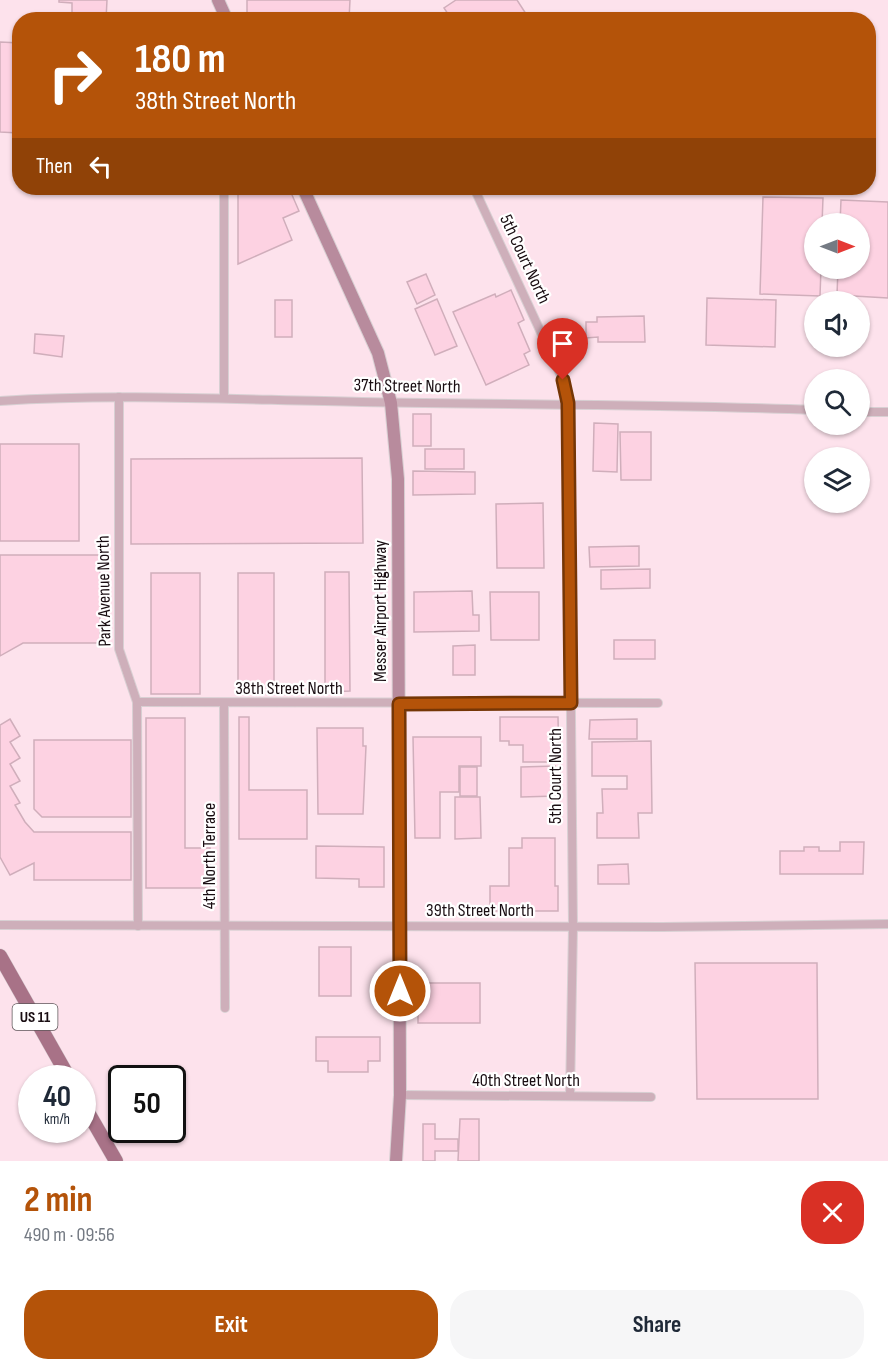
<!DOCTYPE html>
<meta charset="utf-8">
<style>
body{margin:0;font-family:"Sofia Sans Condensed",sans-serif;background:#f6f6f7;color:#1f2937;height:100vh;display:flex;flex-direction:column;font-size:22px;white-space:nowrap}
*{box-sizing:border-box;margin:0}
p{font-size:20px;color:#747a83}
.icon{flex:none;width:33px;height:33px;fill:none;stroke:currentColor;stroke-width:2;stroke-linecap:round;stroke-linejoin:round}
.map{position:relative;height:1161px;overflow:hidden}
.side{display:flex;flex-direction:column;background:#fff;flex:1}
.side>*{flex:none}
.guide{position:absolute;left:12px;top:12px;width:864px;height:183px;border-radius:24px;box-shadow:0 2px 4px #0004;background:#b45309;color:#fff;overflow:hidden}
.needle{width:39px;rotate:90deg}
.fabs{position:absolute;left:804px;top:213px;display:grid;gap:12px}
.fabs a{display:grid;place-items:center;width:66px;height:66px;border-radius:50%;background:#fff;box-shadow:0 2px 4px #0004;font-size:30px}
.speed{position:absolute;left:18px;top:1065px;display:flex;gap:12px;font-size:30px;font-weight:700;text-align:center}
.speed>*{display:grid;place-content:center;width:78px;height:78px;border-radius:50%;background:#fff;box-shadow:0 2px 4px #0004;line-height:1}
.speed small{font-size:15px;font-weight:400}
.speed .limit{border:3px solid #111;border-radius:9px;background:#fff;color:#111}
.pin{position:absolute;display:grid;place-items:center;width:51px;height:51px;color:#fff;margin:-62px -26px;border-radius:50% 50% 50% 0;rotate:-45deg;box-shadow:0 0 6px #0007}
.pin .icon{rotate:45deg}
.me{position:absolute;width:66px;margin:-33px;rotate:0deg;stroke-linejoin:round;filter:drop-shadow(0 0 4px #0008)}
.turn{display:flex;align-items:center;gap:21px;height:126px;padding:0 24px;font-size:27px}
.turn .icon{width:78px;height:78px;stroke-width:2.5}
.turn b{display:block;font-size:42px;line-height:51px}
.then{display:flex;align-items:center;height:57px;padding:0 24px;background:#0003;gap:12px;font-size:22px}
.round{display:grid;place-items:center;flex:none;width:63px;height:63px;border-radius:24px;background:#f6f6f7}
.summary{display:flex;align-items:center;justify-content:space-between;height:102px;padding:0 24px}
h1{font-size:36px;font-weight:700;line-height:45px;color:#b45309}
.primary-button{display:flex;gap:12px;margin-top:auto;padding:12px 24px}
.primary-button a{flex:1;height:69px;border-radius:24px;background:#b45309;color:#fff;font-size:24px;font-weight:700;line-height:69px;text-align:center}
.primary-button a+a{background:#f6f6f7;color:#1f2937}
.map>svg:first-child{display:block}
.built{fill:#fde2ec;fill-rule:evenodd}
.building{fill:#fdd2e2;stroke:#d0aebb;stroke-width:1.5}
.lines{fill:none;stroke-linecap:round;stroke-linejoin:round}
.street-casing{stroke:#d8d0d3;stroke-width:10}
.secondary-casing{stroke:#d8d0d3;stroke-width:14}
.primary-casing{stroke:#d8d0d3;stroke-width:15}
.street{stroke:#ceafba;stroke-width:8}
.secondary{stroke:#b88b9d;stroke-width:12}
.primary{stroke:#a87287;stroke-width:14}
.route-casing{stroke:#753606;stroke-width:15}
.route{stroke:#b45309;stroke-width:10}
.labels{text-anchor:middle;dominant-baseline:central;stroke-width:4.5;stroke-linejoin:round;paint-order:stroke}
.shield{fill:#fff;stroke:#5e5659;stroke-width:1.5}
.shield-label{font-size:16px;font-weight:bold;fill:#190d12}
.street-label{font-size:18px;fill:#190d12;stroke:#fff}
</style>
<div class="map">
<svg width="888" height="1161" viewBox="0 0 888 1161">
<rect width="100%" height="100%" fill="#fcf5f8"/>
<path class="built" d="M 0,0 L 888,0 L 888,1161 L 0,1161 ZM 20,20 L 868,20 L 868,188 L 20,188 ZM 814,224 L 860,224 L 860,268 L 814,268 ZM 814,302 L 860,302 L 860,346 L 814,346 ZM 814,380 L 860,380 L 860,424 L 814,424 ZM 814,458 L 860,458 L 860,502 L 814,502 ZM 32,1078 L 82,1078 L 82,1130 L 32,1130 ZM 122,1078 L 172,1078 L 172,1130 L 122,1130 Z"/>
<g class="building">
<polygon points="59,0 107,0 106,20 72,20 72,3 59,2"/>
<polygon points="247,0 350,0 349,20 247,16"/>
<polygon points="456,0 517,0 530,20 452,20 444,8"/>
<polygon points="0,42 20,43 18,133 0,132"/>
<polygon points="238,188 289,188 299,211 283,218 292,240 238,264"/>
<polygon points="763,197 823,198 822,224 814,224 814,268 821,268 820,296 760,294"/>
<polygon points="841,200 888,202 888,298 837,295 838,268 860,268 860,224 840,224"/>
<polygon points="426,274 435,295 417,304 407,282"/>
<polygon points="511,290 524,320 518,323 530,351 524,354 529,365 486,385 453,312 495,294 496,297"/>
<polygon points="707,298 776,300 775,347 706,345"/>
<polygon points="437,299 457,346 435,355 415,309"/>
<rect x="275" y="300" width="17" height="37"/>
<polygon points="644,316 645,342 598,342 598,337 586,338 586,322 597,322 597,317"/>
<polygon points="35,334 64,336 62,357 34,353"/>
<rect x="413" y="414" width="18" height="32"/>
<polygon points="594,423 618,424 617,472 593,471"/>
<polygon points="620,432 651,432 651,480 621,480"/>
<rect x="0" y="444" width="79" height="97"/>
<rect x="425" y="449" width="39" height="20"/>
<polygon points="362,458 363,543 131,544 131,459"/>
<polygon points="413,471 475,472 475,494 413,495"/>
<polygon points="543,503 544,568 497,568 496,504"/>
<polygon points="639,546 639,566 590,567 589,547"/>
<polygon points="0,555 100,555 100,643 23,643 0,656"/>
<polygon points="650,569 650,588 601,589 601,570"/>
<polygon points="325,572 349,572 350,691 325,692"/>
<rect x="151" y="573" width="49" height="121"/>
<rect x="238" y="573" width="36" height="118"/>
<polygon points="472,591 473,615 479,615 479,631 414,632 414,592"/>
<polygon points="490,592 539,592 539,640 491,640"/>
<rect x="614" y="640" width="41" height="19"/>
<polygon points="475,645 475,675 453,675 453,646"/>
<polygon points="239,717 249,717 249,790 307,790 307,839 239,839"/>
<polygon points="500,717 558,717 559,762 523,762 523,745 509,745 509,741 500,741"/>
<polygon points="146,718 185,718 185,848 210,848 210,888 146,888"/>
<polygon points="10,719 20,736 10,742 20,758 10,764 20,781 10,786 20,803 15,805 25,822 34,832 131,832 131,880 34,880 34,863 10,875 0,857 0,725"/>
<polygon points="637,719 637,739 589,739 590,720"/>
<polygon points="317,728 363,728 363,746 366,746 363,814 318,814"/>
<polygon points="413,737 481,737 481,766 459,766 459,792 440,792 440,838 415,838"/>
<polygon points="34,740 131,740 131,817 42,817 34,809"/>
<polygon points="651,741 652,813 638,813 639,838 597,838 597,813 603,813 602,789 627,789 627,776 592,776 592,742"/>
<polygon points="555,766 556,796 521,797 521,767"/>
<rect x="460" y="767" width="17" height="29"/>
<polygon points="455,797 480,797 481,838 455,839"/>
<polygon points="522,838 555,838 555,886 558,886 558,911 490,911 490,886 509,886 509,848 522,848"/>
<polygon points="840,842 864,842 863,874 780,874 780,851 804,851 804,847 819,847 819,851 840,851"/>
<polygon points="316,846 384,847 384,887 359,887 359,879 316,878"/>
<polygon points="628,864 629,884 598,884 598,865"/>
<rect x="319" y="947" width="32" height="49"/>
<polygon points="695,963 817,963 818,1099 697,1099"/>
<rect x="418" y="983" width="62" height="40"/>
<polygon points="316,1037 380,1037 380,1061 368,1061 368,1072 328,1072 328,1061 316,1061"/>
<polygon points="460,1119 479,1119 479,1161 458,1161"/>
<polygon points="423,1124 435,1124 435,1139 458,1139 458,1151 435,1151 435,1161 423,1161"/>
</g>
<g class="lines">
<defs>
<g id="street">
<polyline points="224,188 224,398"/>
<polyline points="474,188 563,380 568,403 573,927 570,1096"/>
<polyline points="119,397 119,649 137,702 138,926"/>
<path d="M 0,401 C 121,393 241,400 362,402 C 513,405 664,404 814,410"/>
<polyline points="860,412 888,412"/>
<polyline points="137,702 658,703"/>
<polyline points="224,705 225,1008"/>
<polyline points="0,925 662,927 888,924"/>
<polyline points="400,1095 651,1097"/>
</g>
<g id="secondary">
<polyline points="218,0 227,20"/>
<polyline points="303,188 378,353 391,403 398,479 400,1095 396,1161"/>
</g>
<g id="primary">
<polyline points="0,956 69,1078"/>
<polyline points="82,1102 116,1161"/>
</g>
</defs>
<use href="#street" class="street-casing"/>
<use href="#secondary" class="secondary-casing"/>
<use href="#primary" class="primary-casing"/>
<use href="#street" class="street"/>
<use href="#secondary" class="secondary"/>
<use href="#primary" class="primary"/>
</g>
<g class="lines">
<defs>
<polyline id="route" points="400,991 399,704 571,703 568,403 563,380"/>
</defs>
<use href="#route" class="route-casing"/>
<use href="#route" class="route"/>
</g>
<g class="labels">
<rect class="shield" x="12.5" y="1004" width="45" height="26" rx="4.5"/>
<g class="shield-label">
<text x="35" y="1017">US 11</text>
</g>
<g class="street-label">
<text transform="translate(525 259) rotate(65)">5th Court North</text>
<text transform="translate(407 386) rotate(1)">37th Street North</text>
<text transform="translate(104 591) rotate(-91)">Park Avenue North</text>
<text transform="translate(380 611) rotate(-90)">Messer Airport Highway</text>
<text x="289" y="688">38th Street North</text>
<text transform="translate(555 776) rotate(-90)">5th Court North</text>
<text transform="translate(209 856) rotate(-90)">4th North Terrace</text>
<text x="480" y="910">39th Street North</text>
<text x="526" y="1080">40th Street North</text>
</g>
</g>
</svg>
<div class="fabs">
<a><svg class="needle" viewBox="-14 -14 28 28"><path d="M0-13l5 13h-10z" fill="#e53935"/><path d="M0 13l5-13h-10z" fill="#747a83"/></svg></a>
<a><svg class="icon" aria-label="sound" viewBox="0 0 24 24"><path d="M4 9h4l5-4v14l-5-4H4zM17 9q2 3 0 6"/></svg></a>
<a><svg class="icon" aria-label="search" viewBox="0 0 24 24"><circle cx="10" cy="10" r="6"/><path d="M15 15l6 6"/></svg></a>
<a><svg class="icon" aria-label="layers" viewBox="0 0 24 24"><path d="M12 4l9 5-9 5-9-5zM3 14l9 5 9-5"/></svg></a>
</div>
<div class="speed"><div>40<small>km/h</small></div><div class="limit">50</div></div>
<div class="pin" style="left:563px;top:380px;background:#d93025"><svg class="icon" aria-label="arrive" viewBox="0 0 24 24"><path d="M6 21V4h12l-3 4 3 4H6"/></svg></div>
<svg class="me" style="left:400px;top:991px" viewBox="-20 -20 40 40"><circle r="17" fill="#b45309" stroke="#fff" stroke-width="3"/><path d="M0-11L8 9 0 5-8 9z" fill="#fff"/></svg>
<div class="guide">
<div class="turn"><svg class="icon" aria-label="right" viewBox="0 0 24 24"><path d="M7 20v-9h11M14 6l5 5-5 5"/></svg><div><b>180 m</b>38th Street North</div></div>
<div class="then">Then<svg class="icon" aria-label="left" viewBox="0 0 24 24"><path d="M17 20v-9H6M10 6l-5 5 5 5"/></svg></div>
</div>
</div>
<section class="side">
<div class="summary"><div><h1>2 min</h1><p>490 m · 09:56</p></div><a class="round" style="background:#d93025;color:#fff"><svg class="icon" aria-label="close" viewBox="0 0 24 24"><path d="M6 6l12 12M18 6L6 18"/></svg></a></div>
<div class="primary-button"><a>Exit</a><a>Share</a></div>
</section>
